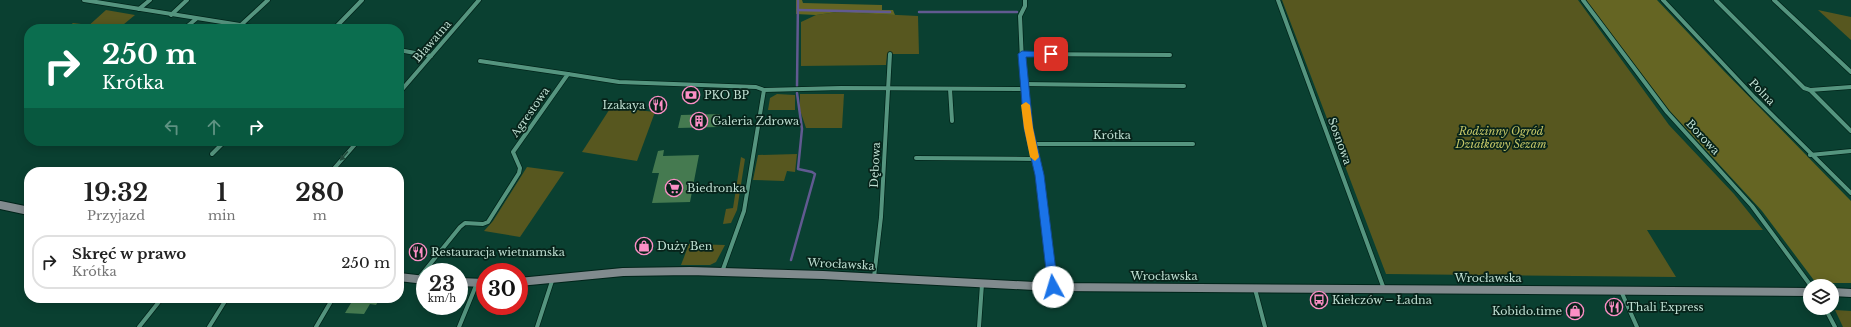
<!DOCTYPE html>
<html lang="pl">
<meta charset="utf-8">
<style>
body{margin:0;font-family:"Libre Baskerville",serif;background:#f2f2f2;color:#222;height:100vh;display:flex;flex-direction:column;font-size:15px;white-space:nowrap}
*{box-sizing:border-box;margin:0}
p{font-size:13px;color:#767676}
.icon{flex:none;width:22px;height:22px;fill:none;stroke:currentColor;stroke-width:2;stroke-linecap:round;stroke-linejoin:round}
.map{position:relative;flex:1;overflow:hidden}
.details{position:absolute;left:24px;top:167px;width:380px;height:136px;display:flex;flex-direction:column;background:#fff;border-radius:16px;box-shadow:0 2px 10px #0003}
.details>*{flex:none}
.banner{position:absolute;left:24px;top:24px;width:380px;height:122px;border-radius:16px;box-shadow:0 2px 10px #0003;background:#0b6e4f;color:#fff;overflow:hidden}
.controls{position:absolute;left:1803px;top:279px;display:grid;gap:8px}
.controls a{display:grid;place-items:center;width:36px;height:36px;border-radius:50%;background:#fff;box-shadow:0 2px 10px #0003;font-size:20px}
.speed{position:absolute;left:416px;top:263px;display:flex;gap:8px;font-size:20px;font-weight:700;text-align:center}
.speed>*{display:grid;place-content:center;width:52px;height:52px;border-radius:50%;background:#fff;box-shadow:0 2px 10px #0003;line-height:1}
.speed small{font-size:10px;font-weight:400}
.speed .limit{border:6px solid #d22;background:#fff;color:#111}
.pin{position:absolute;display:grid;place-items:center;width:34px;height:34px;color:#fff;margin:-17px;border-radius:8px;box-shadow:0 2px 6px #0006}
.me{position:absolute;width:44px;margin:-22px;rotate:354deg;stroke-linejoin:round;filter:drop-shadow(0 0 3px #0008)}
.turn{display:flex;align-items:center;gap:14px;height:84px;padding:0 12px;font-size:18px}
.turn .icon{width:52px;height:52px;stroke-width:2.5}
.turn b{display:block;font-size:28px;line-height:34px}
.lanes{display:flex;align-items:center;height:38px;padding:0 12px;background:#0003;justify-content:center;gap:20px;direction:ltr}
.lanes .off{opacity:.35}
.eta{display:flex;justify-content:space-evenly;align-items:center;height:68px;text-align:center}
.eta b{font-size:24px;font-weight:700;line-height:28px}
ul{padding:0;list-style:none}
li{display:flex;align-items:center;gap:12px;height:54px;margin:0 8px 6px;padding:0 4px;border:2px solid #e0e0e0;border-radius:16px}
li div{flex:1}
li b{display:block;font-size:15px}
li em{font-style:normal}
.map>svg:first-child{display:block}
.green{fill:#57571f}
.forest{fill:#656523}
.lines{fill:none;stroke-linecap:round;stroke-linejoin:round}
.stream{stroke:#615a91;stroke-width:2.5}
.building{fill:#457a50}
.street-casing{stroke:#01241a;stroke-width:5.5}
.secondary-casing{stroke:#01241a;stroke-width:10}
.street{stroke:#55957f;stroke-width:4}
.secondary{stroke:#818b8e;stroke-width:8}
.oneway{fill:#224b3d}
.route{fill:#1a73e8;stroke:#114b97}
.slow{fill:#f59e0b}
.labels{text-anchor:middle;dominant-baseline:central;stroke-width:3.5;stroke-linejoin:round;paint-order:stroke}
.street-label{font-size:11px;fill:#beded1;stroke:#07231a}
.poi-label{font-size:11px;fill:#beded1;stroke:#07231a;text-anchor:start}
.park-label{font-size:11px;font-style:italic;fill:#c4c567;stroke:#07231a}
</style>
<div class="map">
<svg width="1851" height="327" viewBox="0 0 1851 327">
<rect width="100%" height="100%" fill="#0a4031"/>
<g class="green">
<polygon points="1282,0 1578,0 1669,125 1734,194 1763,230 1647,230 1676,277 1386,274"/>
<polygon points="106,10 135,15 118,29 65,29 73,23 81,24 79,26 86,28"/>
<polygon points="1818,10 1851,17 1851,40"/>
<polygon points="837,12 918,16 919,54 887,54 886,65 801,66 801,22 816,15"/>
<polygon points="777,94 795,95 795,110 768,110 770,98"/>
<polygon points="800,94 844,94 842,128 806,128 800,110"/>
<polygon points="611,107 655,112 637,161 582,152"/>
<polygon points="797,154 795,172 787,171 784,181 753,180 758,155"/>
<polygon points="741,157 745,159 737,210 731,223 723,224 726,209 733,208"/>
<polygon points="527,167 564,172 520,237 484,231 493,221"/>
<polygon points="689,244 691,244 725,245 716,262 710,265 681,265"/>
<polygon points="1835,310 1851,311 1851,327 1843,327"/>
</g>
<g class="forest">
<polygon points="796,0 802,0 803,3 882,5 882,10 893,10 895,15 837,12 816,15 796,14"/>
<polygon points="1586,0 1657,0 1722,69 1851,201 1851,283 1816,283 1762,211 1669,110"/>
</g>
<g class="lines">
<g class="stream">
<polyline points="798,10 890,12"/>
<polyline points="919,12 1017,12"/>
<polyline points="797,86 798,0"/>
<polyline points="791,260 815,174 812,172 798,169 802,129 797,93"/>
</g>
</g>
<g class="building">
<polygon points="720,114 718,127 678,128 681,115"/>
<polygon points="664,150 663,156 699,155 690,202 652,203 659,173 652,173 658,151"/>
<polygon points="354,298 380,298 376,305 370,304 364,314 345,313"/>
</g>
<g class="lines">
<defs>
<g id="street">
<polyline points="84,0 265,29"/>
<polyline points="1025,0 1025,6 1020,16 1023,84 1028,128 1039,175 1053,287"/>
<polyline points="1278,0 1384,289"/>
<polyline points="1583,0 1667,112 1752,206 1811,286"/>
<polyline points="1663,0 1755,98 1851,193"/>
<polyline points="1716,0 1804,88 1810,90 1851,87"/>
<polyline points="1774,0 1851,72"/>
<polyline points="139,9 150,0"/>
<polyline points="171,15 187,0"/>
<polyline points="241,25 268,0"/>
<polyline points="184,29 196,19"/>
<polyline points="334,29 362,0"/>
<polyline points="399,50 431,56"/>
<polyline points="1022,54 1170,55"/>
<polyline points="568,74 619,82 756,87 764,90 841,88 1024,89"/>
<polyline points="1023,84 1184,86"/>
<polyline points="950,89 952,121"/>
<polyline points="1810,90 1851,131"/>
<polyline points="399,93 479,0"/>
<polyline points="1031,144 1193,144"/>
<polyline points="212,154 225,141"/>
<polyline points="1810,155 1851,151"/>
<polyline points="916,158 1035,159"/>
<polyline points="331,172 358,141"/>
<polyline points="722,272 744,211 764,90"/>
<polyline points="874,277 881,217 890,54"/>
<polyline points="418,279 460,227 465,223 483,224 488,222 519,173 520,168 513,152 568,74 480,61"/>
<polyline points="1255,289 1265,327"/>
<polyline points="1621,291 1637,327"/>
<polyline points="1825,308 1835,327"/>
<polyline points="139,327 162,298"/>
<polyline points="209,327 227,298"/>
<polyline points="316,327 333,298"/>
<polyline points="459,327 477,283"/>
<polyline points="537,327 553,278"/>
<polyline points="979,327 982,284"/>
</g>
<g id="secondary">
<polyline points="0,205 29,211"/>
<polyline points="399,277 425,280"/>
<polyline points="459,282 485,283"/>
<polyline points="519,282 623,272 690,271 823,275 1053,287 1810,292"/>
<polyline points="1832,292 1851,293"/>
</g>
</defs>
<use href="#street" class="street-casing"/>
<use href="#secondary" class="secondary-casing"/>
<use href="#street" class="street"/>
<use href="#secondary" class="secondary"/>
</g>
<defs><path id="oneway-solid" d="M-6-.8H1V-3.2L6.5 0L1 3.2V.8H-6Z"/></defs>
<use class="oneway" href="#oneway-solid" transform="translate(344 156) rotate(130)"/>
<polygon class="route" points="1022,51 1051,52 1055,54 1051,57 1026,57 1033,128 1044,175 1058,287 1056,290 1049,290 1048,287 1035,175 1024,128 1018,54"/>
<polygon class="slow" points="1026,102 1030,105 1033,128 1039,157 1035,161 1030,157 1024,128 1021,105"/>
<defs>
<symbol id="bank-ring" viewBox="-11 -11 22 22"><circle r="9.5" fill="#07231a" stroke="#fb8fc5" stroke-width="1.5"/><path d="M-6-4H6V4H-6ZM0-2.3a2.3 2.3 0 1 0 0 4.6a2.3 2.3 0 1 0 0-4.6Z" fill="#fb8fc5"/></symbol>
<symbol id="restaurant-ring" viewBox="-11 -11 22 22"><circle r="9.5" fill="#07231a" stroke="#fb8fc5" stroke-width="1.5"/><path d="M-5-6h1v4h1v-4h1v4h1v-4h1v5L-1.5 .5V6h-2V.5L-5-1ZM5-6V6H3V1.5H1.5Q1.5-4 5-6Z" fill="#fb8fc5"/></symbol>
<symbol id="building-ring" viewBox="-11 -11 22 22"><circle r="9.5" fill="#07231a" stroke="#fb8fc5" stroke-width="1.5"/><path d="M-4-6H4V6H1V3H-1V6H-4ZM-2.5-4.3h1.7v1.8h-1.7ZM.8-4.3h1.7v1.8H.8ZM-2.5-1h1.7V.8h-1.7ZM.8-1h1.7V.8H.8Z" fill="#fb8fc5"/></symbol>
<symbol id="supermarket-ring" viewBox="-11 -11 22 22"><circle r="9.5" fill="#07231a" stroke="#fb8fc5" stroke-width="1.5"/><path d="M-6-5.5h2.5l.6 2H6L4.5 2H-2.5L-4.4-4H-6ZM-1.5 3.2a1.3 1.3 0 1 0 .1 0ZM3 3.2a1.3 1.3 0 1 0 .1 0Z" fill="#fb8fc5"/></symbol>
<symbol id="shop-ring" viewBox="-11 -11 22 22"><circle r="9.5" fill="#07231a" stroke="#fb8fc5" stroke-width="1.5"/><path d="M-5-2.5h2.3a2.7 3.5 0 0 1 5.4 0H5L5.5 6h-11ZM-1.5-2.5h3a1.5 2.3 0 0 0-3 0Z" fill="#fb8fc5"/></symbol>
<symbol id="bus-ring" viewBox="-11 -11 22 22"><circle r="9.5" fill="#07231a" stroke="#fb8fc5" stroke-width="1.5"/><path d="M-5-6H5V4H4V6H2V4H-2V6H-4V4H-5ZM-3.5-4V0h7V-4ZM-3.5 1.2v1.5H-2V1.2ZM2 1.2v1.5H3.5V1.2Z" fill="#fb8fc5"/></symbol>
</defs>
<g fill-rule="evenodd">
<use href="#bank-ring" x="681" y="85" width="20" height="20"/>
<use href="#restaurant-ring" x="648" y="95" width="20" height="20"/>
<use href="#building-ring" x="689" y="111" width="20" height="20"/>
<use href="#supermarket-ring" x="664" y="178" width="20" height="20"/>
<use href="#shop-ring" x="634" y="236" width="20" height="20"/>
<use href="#restaurant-ring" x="408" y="242" width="20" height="20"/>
<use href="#bus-ring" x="1309" y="290" width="20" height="20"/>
<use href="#restaurant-ring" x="1604" y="297" width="20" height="20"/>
<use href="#shop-ring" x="1565" y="301" width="20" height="20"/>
</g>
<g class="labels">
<g class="street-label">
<text transform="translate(432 41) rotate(-49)">Bławatna</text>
<text transform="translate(1762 92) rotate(46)">Polna</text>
<text transform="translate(530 112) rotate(-55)">Agrestowa</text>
<text x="1112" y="135">Krótka</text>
<text transform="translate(1703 137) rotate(47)">Borowa</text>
<text transform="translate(1340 141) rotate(70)">Sosnowa</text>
<text transform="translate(875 165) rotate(-87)">Dębowa</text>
<text transform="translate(841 264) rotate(3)">Wrocławska</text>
<text x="1164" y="276">Wrocławska</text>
<text x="1488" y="278">Wrocławska</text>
</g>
<g class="poi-label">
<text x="704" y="95">PKO BP</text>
<text x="645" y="105" text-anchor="end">Izakaya</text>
<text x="712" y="121">Galeria Zdrowa</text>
<text x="687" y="188">Biedronka</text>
<text x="657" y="246">Duży Ben</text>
<text x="431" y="252">Restauracja wietnamska</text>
<text x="1332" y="300">Kiełczów – Ładna</text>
<text x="1627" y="307">Thali Express</text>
<text x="1562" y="311" text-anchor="end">Kobido.time</text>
</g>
<g class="park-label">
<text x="1501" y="131">Rodzinny Ogród<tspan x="1501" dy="13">Działkowy Sezam</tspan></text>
</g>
</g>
</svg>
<div class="controls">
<a><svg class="icon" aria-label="layers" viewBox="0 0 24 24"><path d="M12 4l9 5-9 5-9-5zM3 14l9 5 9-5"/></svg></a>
</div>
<div class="speed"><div>23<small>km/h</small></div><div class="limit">30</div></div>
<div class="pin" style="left:1051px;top:54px;background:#d93025"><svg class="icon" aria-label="arrive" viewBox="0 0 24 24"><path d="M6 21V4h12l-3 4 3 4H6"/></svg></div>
<svg class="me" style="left:1053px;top:287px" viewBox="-20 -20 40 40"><circle r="19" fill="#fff"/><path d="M0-13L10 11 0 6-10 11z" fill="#1a73e8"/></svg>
<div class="banner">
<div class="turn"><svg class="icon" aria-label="right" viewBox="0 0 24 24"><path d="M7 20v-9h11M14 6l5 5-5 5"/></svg><div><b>250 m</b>Krótka</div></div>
<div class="lanes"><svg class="icon off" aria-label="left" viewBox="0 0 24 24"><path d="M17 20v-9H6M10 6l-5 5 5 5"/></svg><svg class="icon off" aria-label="ahead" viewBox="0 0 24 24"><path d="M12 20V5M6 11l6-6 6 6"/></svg><svg class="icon" aria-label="right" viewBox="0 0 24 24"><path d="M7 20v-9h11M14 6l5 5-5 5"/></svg></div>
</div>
<section class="details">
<div class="eta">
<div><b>19:32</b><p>Przyjazd</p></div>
<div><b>1</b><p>min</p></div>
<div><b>280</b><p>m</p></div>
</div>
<ul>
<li><svg class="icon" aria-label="right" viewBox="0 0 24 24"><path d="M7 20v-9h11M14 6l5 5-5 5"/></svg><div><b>Skręć w prawo</b><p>Krótka</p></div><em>250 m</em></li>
</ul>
</section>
</div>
